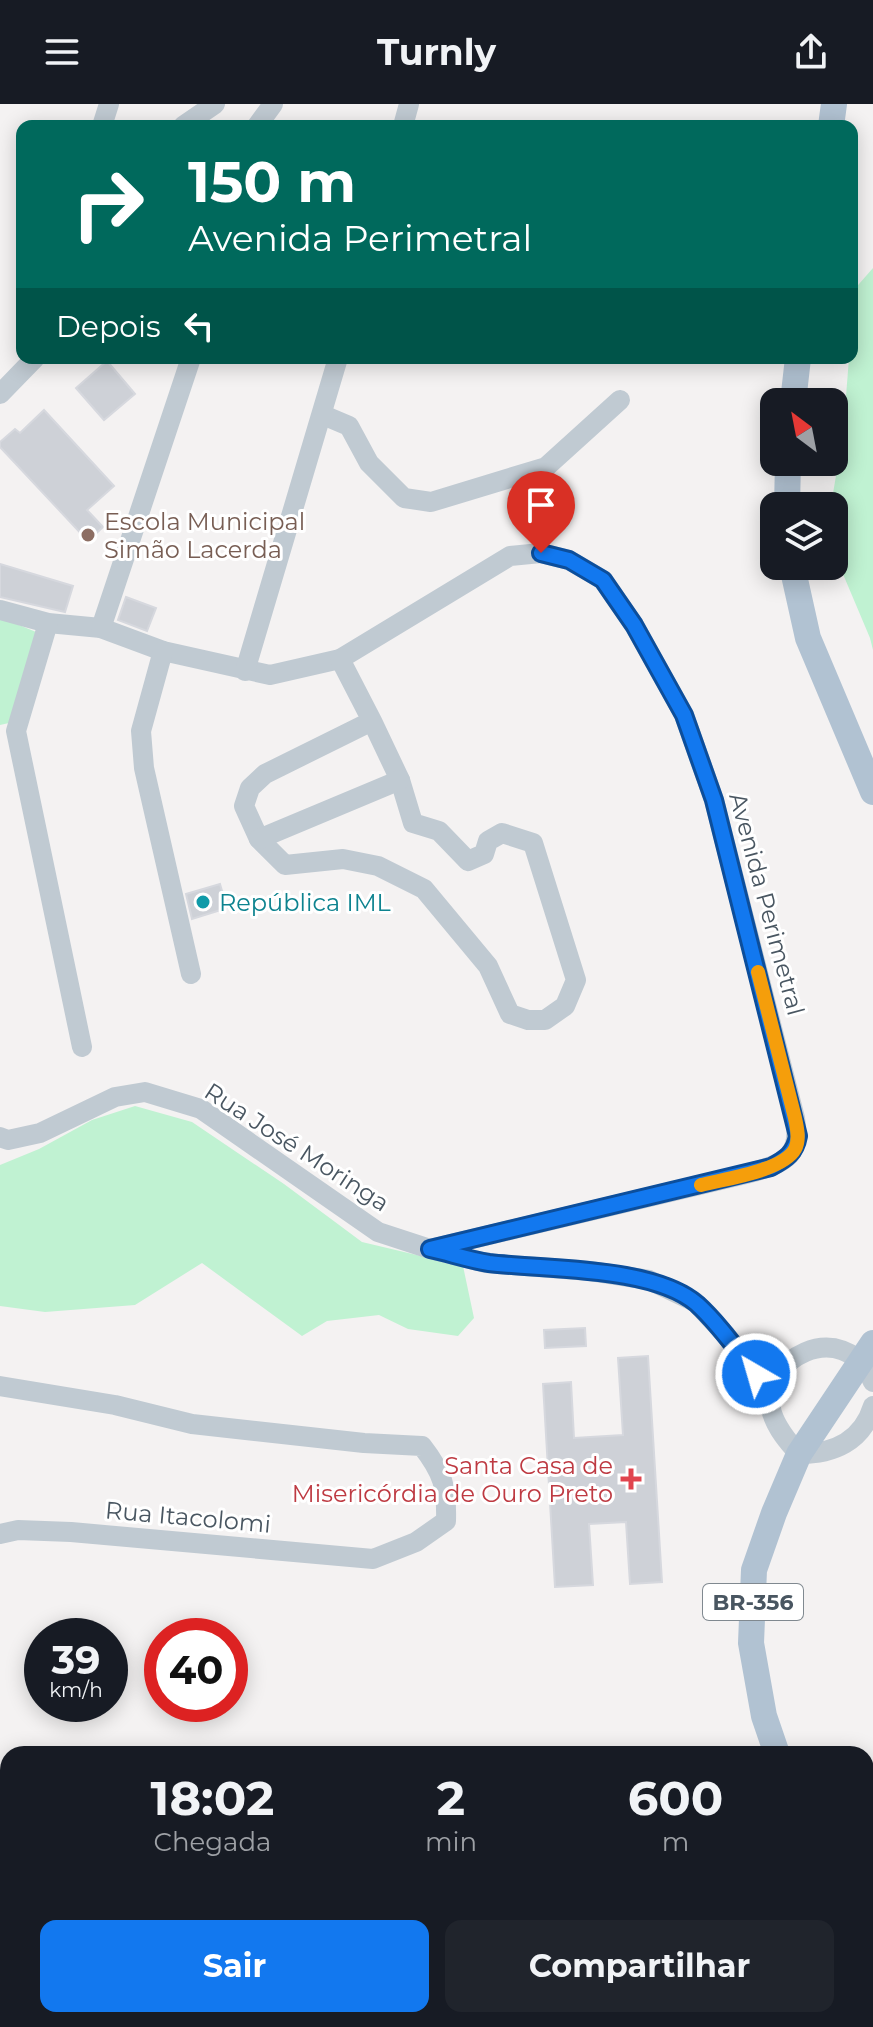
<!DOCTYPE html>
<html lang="pt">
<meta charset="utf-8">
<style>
body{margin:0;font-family:Montserrat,sans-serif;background:#20242c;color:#f1f3f6;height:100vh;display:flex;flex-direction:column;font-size:30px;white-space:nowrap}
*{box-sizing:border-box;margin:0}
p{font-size:26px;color:#9ea1a6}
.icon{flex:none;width:44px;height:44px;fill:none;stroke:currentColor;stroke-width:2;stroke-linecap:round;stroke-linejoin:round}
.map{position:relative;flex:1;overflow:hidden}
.sheet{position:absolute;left:0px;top:1642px;width:874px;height:282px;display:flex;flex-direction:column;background:#171b24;border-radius:24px 24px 0 0;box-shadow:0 4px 20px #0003}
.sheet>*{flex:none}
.top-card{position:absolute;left:16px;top:16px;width:842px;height:244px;border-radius:16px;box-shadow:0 4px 20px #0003;background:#00695c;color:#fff;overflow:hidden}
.needle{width:52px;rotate:328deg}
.controls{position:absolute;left:760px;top:284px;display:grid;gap:16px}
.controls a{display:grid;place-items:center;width:88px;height:88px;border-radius:16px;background:#171b24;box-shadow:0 4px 20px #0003;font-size:40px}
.speed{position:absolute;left:24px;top:1514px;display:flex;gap:16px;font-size:40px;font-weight:700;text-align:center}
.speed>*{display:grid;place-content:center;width:104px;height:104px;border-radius:50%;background:#171b24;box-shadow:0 4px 20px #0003;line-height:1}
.speed small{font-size:20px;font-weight:400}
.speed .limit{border:12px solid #d22;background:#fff;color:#111}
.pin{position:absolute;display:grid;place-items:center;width:68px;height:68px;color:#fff;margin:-82px -34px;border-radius:50% 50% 50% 0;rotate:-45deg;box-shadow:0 0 8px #0007}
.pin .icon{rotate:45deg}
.me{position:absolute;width:88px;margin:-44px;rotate:322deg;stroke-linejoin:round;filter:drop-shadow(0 0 6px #0008)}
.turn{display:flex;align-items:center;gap:28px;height:168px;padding:0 40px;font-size:36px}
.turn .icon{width:104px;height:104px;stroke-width:2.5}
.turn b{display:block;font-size:56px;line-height:68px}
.then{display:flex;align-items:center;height:76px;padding:0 40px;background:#0003;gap:16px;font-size:30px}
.eta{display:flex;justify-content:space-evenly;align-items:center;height:136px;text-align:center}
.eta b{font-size:48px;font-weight:700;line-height:56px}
.primary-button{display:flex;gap:16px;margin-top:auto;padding:16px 40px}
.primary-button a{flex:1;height:92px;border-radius:16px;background:#1278ef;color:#fff;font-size:32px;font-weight:700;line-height:92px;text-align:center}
.primary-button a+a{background:#20242c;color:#f1f3f6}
header{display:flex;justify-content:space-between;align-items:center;height:104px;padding:0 40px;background:#171b24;font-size:36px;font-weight:700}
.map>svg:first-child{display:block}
.green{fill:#c0f2d2}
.building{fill:#ced1d7;stroke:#d6d8de;stroke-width:2}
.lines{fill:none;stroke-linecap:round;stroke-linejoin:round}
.minor{stroke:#c0cad2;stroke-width:20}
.major{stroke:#b1c2d2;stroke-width:26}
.route-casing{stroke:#0c4e9b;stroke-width:20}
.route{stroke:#1278ef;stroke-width:14}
.slow{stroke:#f59e0b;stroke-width:14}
.education-dot{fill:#8d6e63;stroke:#fff;stroke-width:3}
.culture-dot{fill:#0f9aa8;stroke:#fff;stroke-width:3}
.health-dot{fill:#e0444e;stroke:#fff;stroke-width:3}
.labels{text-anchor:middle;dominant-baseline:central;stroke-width:6;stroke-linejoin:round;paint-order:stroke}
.shield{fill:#fff;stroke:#808990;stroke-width:2}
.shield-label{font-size:22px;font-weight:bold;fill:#495661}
.education-label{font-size:24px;fill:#785e54;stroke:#fff;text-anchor:start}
.culture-label{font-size:24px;fill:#0d838f;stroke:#fff;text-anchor:start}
.street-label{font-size:24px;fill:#495661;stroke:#fff}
.health-label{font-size:24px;fill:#be3a42;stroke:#fff;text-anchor:end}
</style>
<header><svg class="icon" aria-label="menu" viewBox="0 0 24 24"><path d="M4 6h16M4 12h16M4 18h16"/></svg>Turnly<svg class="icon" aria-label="share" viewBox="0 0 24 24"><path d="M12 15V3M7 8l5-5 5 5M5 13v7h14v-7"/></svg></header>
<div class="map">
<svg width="873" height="1923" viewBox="0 0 873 1923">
<rect width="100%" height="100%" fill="#f4f2f2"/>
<g class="green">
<polygon points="873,164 873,546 870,534 840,463 832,395 843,331 849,254 852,254 852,188"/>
<polygon points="0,513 36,528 9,619 0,621"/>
<polygon points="135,1002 192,1018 284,1080 362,1138 463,1162 474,1214 458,1232 408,1225 379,1211 327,1217 302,1232 202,1159 135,1201 45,1208 0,1202 0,1061 39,1045 92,1016"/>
</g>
<g class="building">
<polygon points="107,257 135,290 104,316 76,284"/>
<polygon points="44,306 114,382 87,406 103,423 88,437 0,343 0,338 15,325 20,329"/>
<polygon points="0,460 73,482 65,508 0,493"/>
<polygon points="126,493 156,504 147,527 118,516"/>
<polygon points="220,780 227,804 192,815 186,790"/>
<polygon points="585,1224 586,1242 545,1244 544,1226"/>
<polygon points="648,1252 662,1478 630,1480 626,1418 589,1420 593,1481 555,1483 543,1280 571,1278 574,1334 623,1331 618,1254"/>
</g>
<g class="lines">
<g class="minor">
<polyline points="102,22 109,0"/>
<polyline points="183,22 215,0"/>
<polyline points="257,22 273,0"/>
<polyline points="403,22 409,0"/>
<polyline points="0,290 35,254"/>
<polyline points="323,311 349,322 369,359 404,394 431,398 546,363 620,296"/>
<path d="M 0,506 L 48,519 L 101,524 L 163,547 L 270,571 L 340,555 L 510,452 L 541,449 L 569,456 L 603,476 L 634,521 L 684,611 L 714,696 L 795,1014 C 802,1053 784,1059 750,1069 L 430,1145"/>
<polyline points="48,519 16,627 82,943"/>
<polyline points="101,524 191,254"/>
<polyline points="163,547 141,627 144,664 191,870"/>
<polyline points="340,555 372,617 265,670 250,684 244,702 259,735 285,761 343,755 378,762 424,785 488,862 510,910 528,916 545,916 565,902 576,876 533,739 502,729 488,737 484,750 468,757 439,727 413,719 400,676 372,617"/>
<polyline points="245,567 338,254"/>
<polyline points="259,735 400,676"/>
<polyline points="0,1033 8,1036 40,1029 115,993 145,988 201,1005 378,1128 430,1145 486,1159 590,1167 649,1176 695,1198 725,1230 756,1270 770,1281"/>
<path d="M 873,1278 C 843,1209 756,1257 772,1309 C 777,1325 788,1338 799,1350 C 833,1350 862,1338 873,1302"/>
<path d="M 0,1282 L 115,1301 L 192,1320 L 364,1339 L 422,1342 C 443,1369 447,1383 446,1417 L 416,1438 L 373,1455 L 71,1428 L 18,1426 L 0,1430"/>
</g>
<g class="major">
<polyline points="831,22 834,0"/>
<polyline points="793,298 798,254"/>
<polyline points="787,402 788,358"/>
<polyline points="792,462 808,534 873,688"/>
<polyline points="777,1650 764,1612 751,1539 754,1466 774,1409 799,1350 873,1239"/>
<polyline points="866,1764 873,1769"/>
</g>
</g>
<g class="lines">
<defs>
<path id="route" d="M 541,449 L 569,456 L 603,476 L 634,521 L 684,611 L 714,696 L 798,1032 C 795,1049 786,1055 771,1063 L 430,1145 C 449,1149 469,1156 489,1159 C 546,1166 653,1162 697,1200 C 719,1220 737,1246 756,1270"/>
</defs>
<use href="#route" class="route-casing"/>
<use href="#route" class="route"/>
<path class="slow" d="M 701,1081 C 724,1075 783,1067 795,1045 C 800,1036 797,1023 795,1014 L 758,868"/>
</g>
<circle class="education-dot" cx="88" cy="431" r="8"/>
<circle class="culture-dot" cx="203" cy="798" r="8"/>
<path class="health-dot" d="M627 1363h8v8h8v8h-8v8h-8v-8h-8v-8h8z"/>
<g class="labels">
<rect class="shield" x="703" y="1480" width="100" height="36" rx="6"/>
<g class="shield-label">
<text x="753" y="1498">BR-356</text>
</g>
<g class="education-label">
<text x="104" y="417">Escola Municipal<tspan x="104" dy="28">Simão Lacerda</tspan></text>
</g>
<g class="culture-label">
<text x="219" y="798">República IML</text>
</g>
<g class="street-label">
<text transform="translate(767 800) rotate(75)">Avenida Perimetral</text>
<text transform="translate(297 1043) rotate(33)">Rua José Moringa</text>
<text transform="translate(188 1413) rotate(5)">Rua Itacolomi</text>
</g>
<g class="health-label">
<text x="613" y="1361">Santa Casa de<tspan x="613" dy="28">Misericórdia de Ouro Preto</tspan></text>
</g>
</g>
</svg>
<div class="controls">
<a><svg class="needle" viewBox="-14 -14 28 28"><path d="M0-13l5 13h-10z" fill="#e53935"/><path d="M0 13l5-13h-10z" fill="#9ea1a6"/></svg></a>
<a><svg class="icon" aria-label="layers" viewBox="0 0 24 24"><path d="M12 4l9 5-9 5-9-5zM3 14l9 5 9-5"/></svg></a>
</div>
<div class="speed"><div>39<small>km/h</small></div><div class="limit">40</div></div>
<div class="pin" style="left:541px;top:449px;background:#d93025"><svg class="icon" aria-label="arrive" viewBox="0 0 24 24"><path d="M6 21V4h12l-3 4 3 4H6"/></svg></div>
<svg class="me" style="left:756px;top:1270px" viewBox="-20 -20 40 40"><circle r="17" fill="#1278ef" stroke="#fff" stroke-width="3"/><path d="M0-11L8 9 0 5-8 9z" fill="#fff"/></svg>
<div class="top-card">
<div class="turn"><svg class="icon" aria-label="right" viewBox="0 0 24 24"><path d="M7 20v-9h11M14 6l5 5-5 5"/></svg><div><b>150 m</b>Avenida Perimetral</div></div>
<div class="then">Depois<svg class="icon" aria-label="left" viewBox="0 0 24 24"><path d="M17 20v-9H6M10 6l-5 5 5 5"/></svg></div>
</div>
<section class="sheet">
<div class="eta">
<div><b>18:02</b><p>Chegada</p></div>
<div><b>2</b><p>min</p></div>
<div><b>600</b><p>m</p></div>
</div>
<div class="primary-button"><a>Sair</a><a>Compartilhar</a></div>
</section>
</div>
